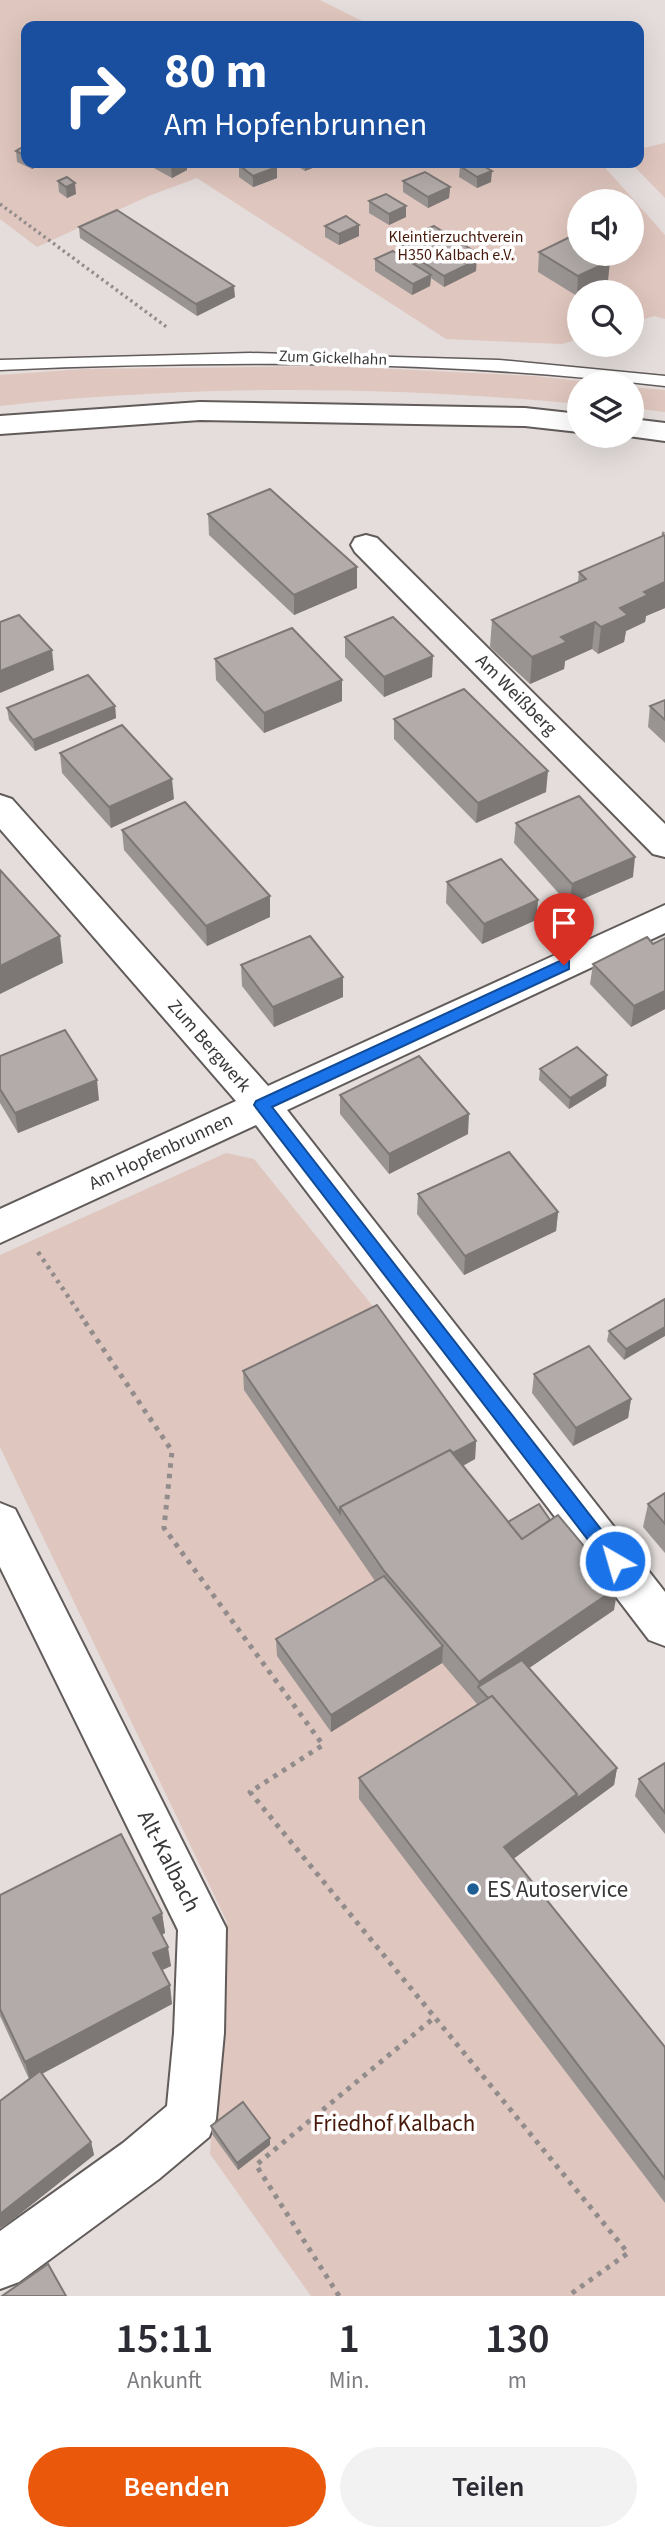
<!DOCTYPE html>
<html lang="de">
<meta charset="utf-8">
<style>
body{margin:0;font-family:"Source Sans 3",sans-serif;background:#f2f2f3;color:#2b2b33;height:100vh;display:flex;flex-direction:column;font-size:26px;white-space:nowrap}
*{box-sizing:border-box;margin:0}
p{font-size:23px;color:#7c7c81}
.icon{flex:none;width:38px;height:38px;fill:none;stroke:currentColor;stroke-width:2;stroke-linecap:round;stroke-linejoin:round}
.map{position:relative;height:2296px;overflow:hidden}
.drawer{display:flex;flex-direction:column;background:#fff;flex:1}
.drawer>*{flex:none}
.hud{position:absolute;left:21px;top:21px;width:623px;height:147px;border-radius:14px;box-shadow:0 7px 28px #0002;background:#1a4fa0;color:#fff;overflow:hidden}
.buttons{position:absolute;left:567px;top:189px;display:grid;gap:14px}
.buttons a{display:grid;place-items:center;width:77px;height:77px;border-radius:50%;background:#fff;box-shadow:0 7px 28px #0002;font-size:35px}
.pin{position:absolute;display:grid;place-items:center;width:60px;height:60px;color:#fff;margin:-72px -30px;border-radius:50% 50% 50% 0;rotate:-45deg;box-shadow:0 0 7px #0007}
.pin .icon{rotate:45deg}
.me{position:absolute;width:77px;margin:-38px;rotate:322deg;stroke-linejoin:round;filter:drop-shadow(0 0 5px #0008)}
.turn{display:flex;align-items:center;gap:24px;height:147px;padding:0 28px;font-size:32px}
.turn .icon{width:91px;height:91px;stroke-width:2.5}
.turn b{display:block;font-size:49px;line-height:60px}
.eta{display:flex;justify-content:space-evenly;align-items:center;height:119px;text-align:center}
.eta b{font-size:42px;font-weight:600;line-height:49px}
.cta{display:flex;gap:14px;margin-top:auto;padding:14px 28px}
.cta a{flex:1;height:80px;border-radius:42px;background:#ea580c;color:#fff;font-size:28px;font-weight:600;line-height:80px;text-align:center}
.cta a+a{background:#f2f2f3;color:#2b2b33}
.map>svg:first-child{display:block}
.green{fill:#dfc6be;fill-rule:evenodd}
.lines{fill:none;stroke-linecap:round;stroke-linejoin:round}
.service-casing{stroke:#615b5a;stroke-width:3}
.minor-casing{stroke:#615b5a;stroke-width:4}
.secondary-casing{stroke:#615b5a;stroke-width:4}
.path-far2{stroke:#928d8c;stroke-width:3.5;stroke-dasharray:2.5 3.5;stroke-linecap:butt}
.path-far1{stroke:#928d8c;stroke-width:4.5;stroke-dasharray:3.5 5;stroke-linecap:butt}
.path{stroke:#928d8c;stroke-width:5;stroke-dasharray:4.5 6;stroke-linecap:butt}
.service{fill:#fff;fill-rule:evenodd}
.minor{fill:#fff;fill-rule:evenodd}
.secondary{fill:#fff;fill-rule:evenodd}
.wall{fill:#999391}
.shaded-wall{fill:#7d7876}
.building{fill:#b2aba9;stroke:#7d7876;stroke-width:2}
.route{fill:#1a73e8;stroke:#114b97;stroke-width:2}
.poi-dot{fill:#1d5e94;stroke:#fff;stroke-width:2.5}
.labels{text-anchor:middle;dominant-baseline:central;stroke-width:7;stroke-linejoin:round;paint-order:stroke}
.far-park-label{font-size:16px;fill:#47190b;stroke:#fff}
.far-street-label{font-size:16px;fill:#3a3737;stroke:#fff}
.street-label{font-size:19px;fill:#3a3737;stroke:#fff}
.near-street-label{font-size:23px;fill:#3a3737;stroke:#fff}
.near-poi-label{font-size:23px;fill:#3a3737;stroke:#fff;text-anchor:start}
.near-park-label{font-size:23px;fill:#47190b;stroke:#fff}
</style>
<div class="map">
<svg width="665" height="2296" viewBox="0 0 665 2296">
<rect width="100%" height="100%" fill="#e4dddb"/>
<g class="green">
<path d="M 0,0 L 320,0 L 372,26 L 26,26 L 26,163 L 601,163 L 665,235 L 665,319 L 654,316 L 632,323 L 632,292 L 579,292 L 579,339 L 562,344 L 446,339 L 197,178 L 151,195 L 37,247 L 0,219 ZM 579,201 L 632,201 L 632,254 L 579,254 Z"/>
<polygon points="665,143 665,198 631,163 639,163 639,149"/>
<path d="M 332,366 L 534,376 L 600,383 L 579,383 L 579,404 C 387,386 192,384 0,406 L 0,375 L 84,369 Z"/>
<polygon points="632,387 665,390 665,412 632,408"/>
<polygon points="226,1153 254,1159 384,1320 489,1718 444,1910 665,2203 665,2296 311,2296 210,2154 227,1922 0,1447 0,1255"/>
</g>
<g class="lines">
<defs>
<path id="service" d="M 250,353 L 499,360 L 665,376 L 665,386 C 443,360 223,360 0,370 L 0,360 Z"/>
<g id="minor">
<polygon points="366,535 377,538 665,824 665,857 653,854 355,552 351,545 355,538"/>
<polygon points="0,795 12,799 268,1086 665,905 665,933 287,1110 665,1592 665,1646 649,1640 256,1125 0,1243 0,1209 236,1101 0,829"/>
<polygon points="0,1503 15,1509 226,1928 224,2033 216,2119 209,2137 159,2179 19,2282 0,2289 0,2231 123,2143 167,2106 174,2033 178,1930 0,1567"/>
</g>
<g id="secondary">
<polygon points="200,402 525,408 579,414 579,432 525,426 200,420 0,434 0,416"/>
<polygon points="632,419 665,423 665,441 628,436 632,436"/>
</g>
</defs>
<use href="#service" class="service-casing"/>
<use href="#minor" class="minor-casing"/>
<use href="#secondary" class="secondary-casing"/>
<g class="path-far2">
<polyline points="0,204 168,328"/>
<polyline points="662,533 665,534"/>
</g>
<polyline class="path-far1" points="38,1252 86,1323"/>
<g class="path">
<polyline points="85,1322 172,1451 164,1528 323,1745 250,1792 628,2253 568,2296"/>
<polyline points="339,2296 256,2165 435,2017"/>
</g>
<use href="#service" class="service"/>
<use href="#minor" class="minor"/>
<use href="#secondary" class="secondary"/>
</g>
<g class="wall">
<polygon points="26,145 26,163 44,163 32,169 17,162 16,151"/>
<polygon points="152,163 187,163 187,170 172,178 152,167"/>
<polygon points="292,163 325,163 305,171"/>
<polygon points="239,165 277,167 277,178 253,187 239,177"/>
<polygon points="460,166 491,182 477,188 459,177"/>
<polygon points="58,181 76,194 67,198 59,192"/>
<polygon points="403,181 450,187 449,198 428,208 403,192"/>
<polygon points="369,201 406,217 389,225 369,213"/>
<polygon points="325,226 359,236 339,245 325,237"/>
<polygon points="79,227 235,297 197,316 80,238"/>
<polygon points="410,237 477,253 476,271 444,287 431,278 430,286 412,295 375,271 375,259 400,256 400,247 409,243"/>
<polygon points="539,252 608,281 577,296 538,272"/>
<polygon points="208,514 357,567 357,588 294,615 209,535"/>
<polygon points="665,535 665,608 646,616 645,622 626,631 624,642 598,654 592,649 565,661 564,669 530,684 490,647 492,620 578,582 579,572"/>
<polygon points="345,637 432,677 384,697 345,657"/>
<polygon points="215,659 342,701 264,733 216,680"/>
<polygon points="665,700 665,743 648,727 650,706"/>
<polygon points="115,706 116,718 35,751 9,720 7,708"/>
<polygon points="394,719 546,792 476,823 394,739"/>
<polygon points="60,753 174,799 111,828 62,773"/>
<polygon points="516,823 633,877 569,905 514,843"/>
<polygon points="122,830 270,917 207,946 124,850"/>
<polygon points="447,882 538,900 536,920 482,944 446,903"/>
<polygon points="665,938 665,1009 631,1027 590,984 593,964 653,944"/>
<polygon points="241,965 343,977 343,997 274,1027 242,986"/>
<polygon points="0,1056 99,1100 18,1133 0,1103"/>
<polygon points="540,1069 606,1086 569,1109 539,1080"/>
<polygon points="340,1095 468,1134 389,1174 340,1114"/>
<polygon points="418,1194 558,1212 556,1231 464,1275 417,1214"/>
<polygon points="665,1299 624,1360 607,1341 609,1331"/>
<polygon points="243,1371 476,1441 475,1459 463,1466 508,1522 614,1610 529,1668 617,1768 614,1785 513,1859 665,2047 665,2203 359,1799 359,1778 477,1704 442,1663 331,1732 277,1656 276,1639 375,1581 244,1390"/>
<polygon points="534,1374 631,1399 628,1418 573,1446 532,1393"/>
<polygon points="665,1493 665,1553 643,1527 648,1504"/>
<polygon points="665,1763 665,1834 635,1796 639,1779"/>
<polygon points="0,1895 162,1913 165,1933 162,1935 171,1966 162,1970 172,2004 42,2074 91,2142 94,2155 1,2229 0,2227 0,2101 29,2079 0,2016"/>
<polygon points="211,2126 270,2138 270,2145 238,2170 212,2134"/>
</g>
<g class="shaded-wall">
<polygon points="31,163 44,163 32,169"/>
<polygon points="180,163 187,163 187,170 172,178 171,167"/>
<polygon points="305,163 325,163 305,171"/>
<polygon points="277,167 277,178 253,187 253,176"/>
<polygon points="492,171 491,182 477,188 477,177"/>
<polygon points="75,183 76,194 67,198 66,187"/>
<polygon points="450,187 449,198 428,208 428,197"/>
<polygon points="406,206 406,217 389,225 389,214"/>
<polygon points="359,225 359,236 339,245 339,234"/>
<polygon points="477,253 476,271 444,287 444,276 470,256"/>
<polygon points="610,261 608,281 585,292 579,292 579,295 577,296 578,276"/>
<polygon points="431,275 430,286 412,295 413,284"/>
<polygon points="234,286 235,297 197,316 196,304"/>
<polygon points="357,567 357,588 294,615 294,595"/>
<polygon points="665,582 665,608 646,616 645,622 626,631 624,642 598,654 601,627 620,608 644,592"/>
<polygon points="595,622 592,649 565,661 564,669 530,684 532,657 561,637"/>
<polygon points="52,650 54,670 0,693 0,671"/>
<polygon points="433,656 432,677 384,697 384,677"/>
<polygon points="342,680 342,701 264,733 264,713"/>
<polygon points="115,706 116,718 35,751 33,740"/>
<polygon points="548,771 546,792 476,823 478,803"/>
<polygon points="172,779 174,799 111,828 109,807"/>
<polygon points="635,857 633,877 569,905 572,884"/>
<polygon points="270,896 270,917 207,946 206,926"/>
<polygon points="538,900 536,920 482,944 484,924"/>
<polygon points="60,936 63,963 0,994 0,966"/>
<polygon points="343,977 343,997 274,1027 273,1007"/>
<polygon points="665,991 665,1009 631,1027 634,1006"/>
<polygon points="607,1075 606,1086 569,1109 570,1098"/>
<polygon points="97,1080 99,1100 18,1133 15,1113"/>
<polygon points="469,1114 468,1134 389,1174 389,1154"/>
<polygon points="558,1212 556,1231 464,1275 465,1256"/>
<polygon points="665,1327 665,1336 624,1360 626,1349"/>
<polygon points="631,1399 628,1418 573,1446 576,1428"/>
<polygon points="476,1441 475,1459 352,1525 343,1511"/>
<polygon points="618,1587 614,1610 487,1697 478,1687 479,1682"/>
<polygon points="443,1646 442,1663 331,1732 331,1715"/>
<polygon points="617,1768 614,1785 501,1868 504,1847 577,1794"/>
<polygon points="162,1913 165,1933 156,1938 153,1918"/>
<polygon points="168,1947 171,1966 156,1973 153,1953"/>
<polygon points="170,1985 172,2004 30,2080 25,2062"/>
<polygon points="270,2138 270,2145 238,2170 237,2163"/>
<polygon points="91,2142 94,2155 1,2229 0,2226 0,2214"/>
</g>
<g class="building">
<polygon points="26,145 26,156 16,151"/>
<polygon points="163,163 180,163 171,167"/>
<polygon points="246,163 271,163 277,167 253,176 239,165"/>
<polygon points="468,163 478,163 492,171 477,177 460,166"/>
<polygon points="425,172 450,187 428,197 403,181"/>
<polygon points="67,177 75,183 66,187 58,181"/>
<polygon points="386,194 406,206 389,214 369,201"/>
<polygon points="117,210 234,286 196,304 79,227"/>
<polygon points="346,216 359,225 339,234 325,226"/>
<polygon points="434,226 477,253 470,256 477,260 444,276 400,247 414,241 410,237"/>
<polygon points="570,237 579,242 579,254 598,254 610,261 578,276 539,252"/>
<polygon points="393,251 431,275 413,284 375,259"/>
<polygon points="270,489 357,567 294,595 208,514"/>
<polygon points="665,535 665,582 644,592 648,595 620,608 628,615 601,627 595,622 561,637 567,642 532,657 492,620 586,579 579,572"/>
<polygon points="19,615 52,650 0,671 0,622"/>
<polygon points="393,617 433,656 384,677 345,637"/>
<polygon points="292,628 342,680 264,713 215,659"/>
<polygon points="88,675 115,706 33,740 7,708"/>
<polygon points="464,689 548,771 478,803 394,719"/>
<polygon points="665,700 665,720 650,706"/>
<polygon points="122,725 172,779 109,807 60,753"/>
<polygon points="579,796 635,857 572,884 516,823"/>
<polygon points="185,802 270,896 206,926 122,830"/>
<polygon points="501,859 538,900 484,924 447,882"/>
<polygon points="0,870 60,936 0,966"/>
<polygon points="310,936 343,977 273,1007 241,965"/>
<polygon points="647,937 653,944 665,938 665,991 634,1006 593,964"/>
<polygon points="65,1030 97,1080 15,1113 0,1089 0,1056"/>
<polygon points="577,1047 607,1075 570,1098 540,1069"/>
<polygon points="419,1056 469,1114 389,1154 340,1095"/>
<polygon points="509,1152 558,1212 465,1256 418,1194"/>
<polygon points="665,1299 665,1327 626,1349 609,1331"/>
<polygon points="377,1305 476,1441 453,1453 450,1450 340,1507 340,1513 243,1371"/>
<polygon points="589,1346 631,1399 576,1428 534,1374"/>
<polygon points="450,1450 522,1539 558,1515 618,1587 479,1682 384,1571 340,1507"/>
<polygon points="665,1493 665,1524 648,1504"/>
<polygon points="539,1504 550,1520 522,1539 508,1522"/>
<polygon points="384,1576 443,1646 331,1715 276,1639"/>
<polygon points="522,1660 617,1768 576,1799 577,1794 492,1696 488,1698 478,1687"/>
<polygon points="492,1696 577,1794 504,1847 665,2047 665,2179 359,1778"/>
<polygon points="665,1763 665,1813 639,1779"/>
<polygon points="121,1834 162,1913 153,1918 168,1947 153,1953 170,1985 25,2062 0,2009 0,1895"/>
<polygon points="40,2071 91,2142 0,2214 0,2101"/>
<polygon points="243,2102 270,2138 237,2163 211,2126"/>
<polygon points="48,2264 66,2296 2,2296"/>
</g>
<polygon class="route" points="564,959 569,961 569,969 272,1107 621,1555 624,1561 621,1566 615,1569 608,1566 254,1105 256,1101"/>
<circle class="poi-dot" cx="473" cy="1889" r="7"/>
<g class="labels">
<g class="far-park-label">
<text x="456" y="237">Kleintierzuchtverein<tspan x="456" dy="18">H350 Kalbach e.V.</tspan></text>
</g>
<g class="far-street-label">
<text transform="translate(333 358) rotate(2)">Zum Gickelhahn</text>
</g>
<g class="street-label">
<text transform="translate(516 695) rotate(45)">Am Weißberg</text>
<text transform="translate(209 1046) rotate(49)">Zum Bergwerk</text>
<text transform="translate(161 1152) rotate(-25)">Am Hopfenbrunnen</text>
</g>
<g class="near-street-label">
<text transform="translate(169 1861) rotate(63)">Alt-Kalbach</text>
</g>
<g class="near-poi-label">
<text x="487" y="1889">ES Autoservice</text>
</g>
<g class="near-park-label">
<text x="394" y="2123">Friedhof Kalbach</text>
</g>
</g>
</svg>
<div class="buttons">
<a><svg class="icon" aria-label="sound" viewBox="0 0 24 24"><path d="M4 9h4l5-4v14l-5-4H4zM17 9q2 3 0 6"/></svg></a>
<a><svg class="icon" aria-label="search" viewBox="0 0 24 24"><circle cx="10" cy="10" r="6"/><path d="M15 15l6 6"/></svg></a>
<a><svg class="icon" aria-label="layers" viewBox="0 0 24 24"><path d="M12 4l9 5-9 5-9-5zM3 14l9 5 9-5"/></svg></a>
</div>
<div class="pin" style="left:564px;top:965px;background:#d93025"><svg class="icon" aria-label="arrive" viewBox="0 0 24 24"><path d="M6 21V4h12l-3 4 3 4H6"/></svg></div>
<svg class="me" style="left:615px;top:1561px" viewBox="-20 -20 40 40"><circle r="17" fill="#1a73e8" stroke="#fff" stroke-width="3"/><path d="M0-11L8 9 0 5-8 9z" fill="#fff"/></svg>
<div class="hud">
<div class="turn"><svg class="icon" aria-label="right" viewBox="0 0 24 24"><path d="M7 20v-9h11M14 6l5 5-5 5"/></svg><div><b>80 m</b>Am Hopfenbrunnen</div></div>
</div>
</div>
<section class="drawer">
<div class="eta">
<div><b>15:11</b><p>Ankunft</p></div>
<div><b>1</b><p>Min.</p></div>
<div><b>130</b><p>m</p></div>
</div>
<div class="cta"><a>Beenden</a><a>Teilen</a></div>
</section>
